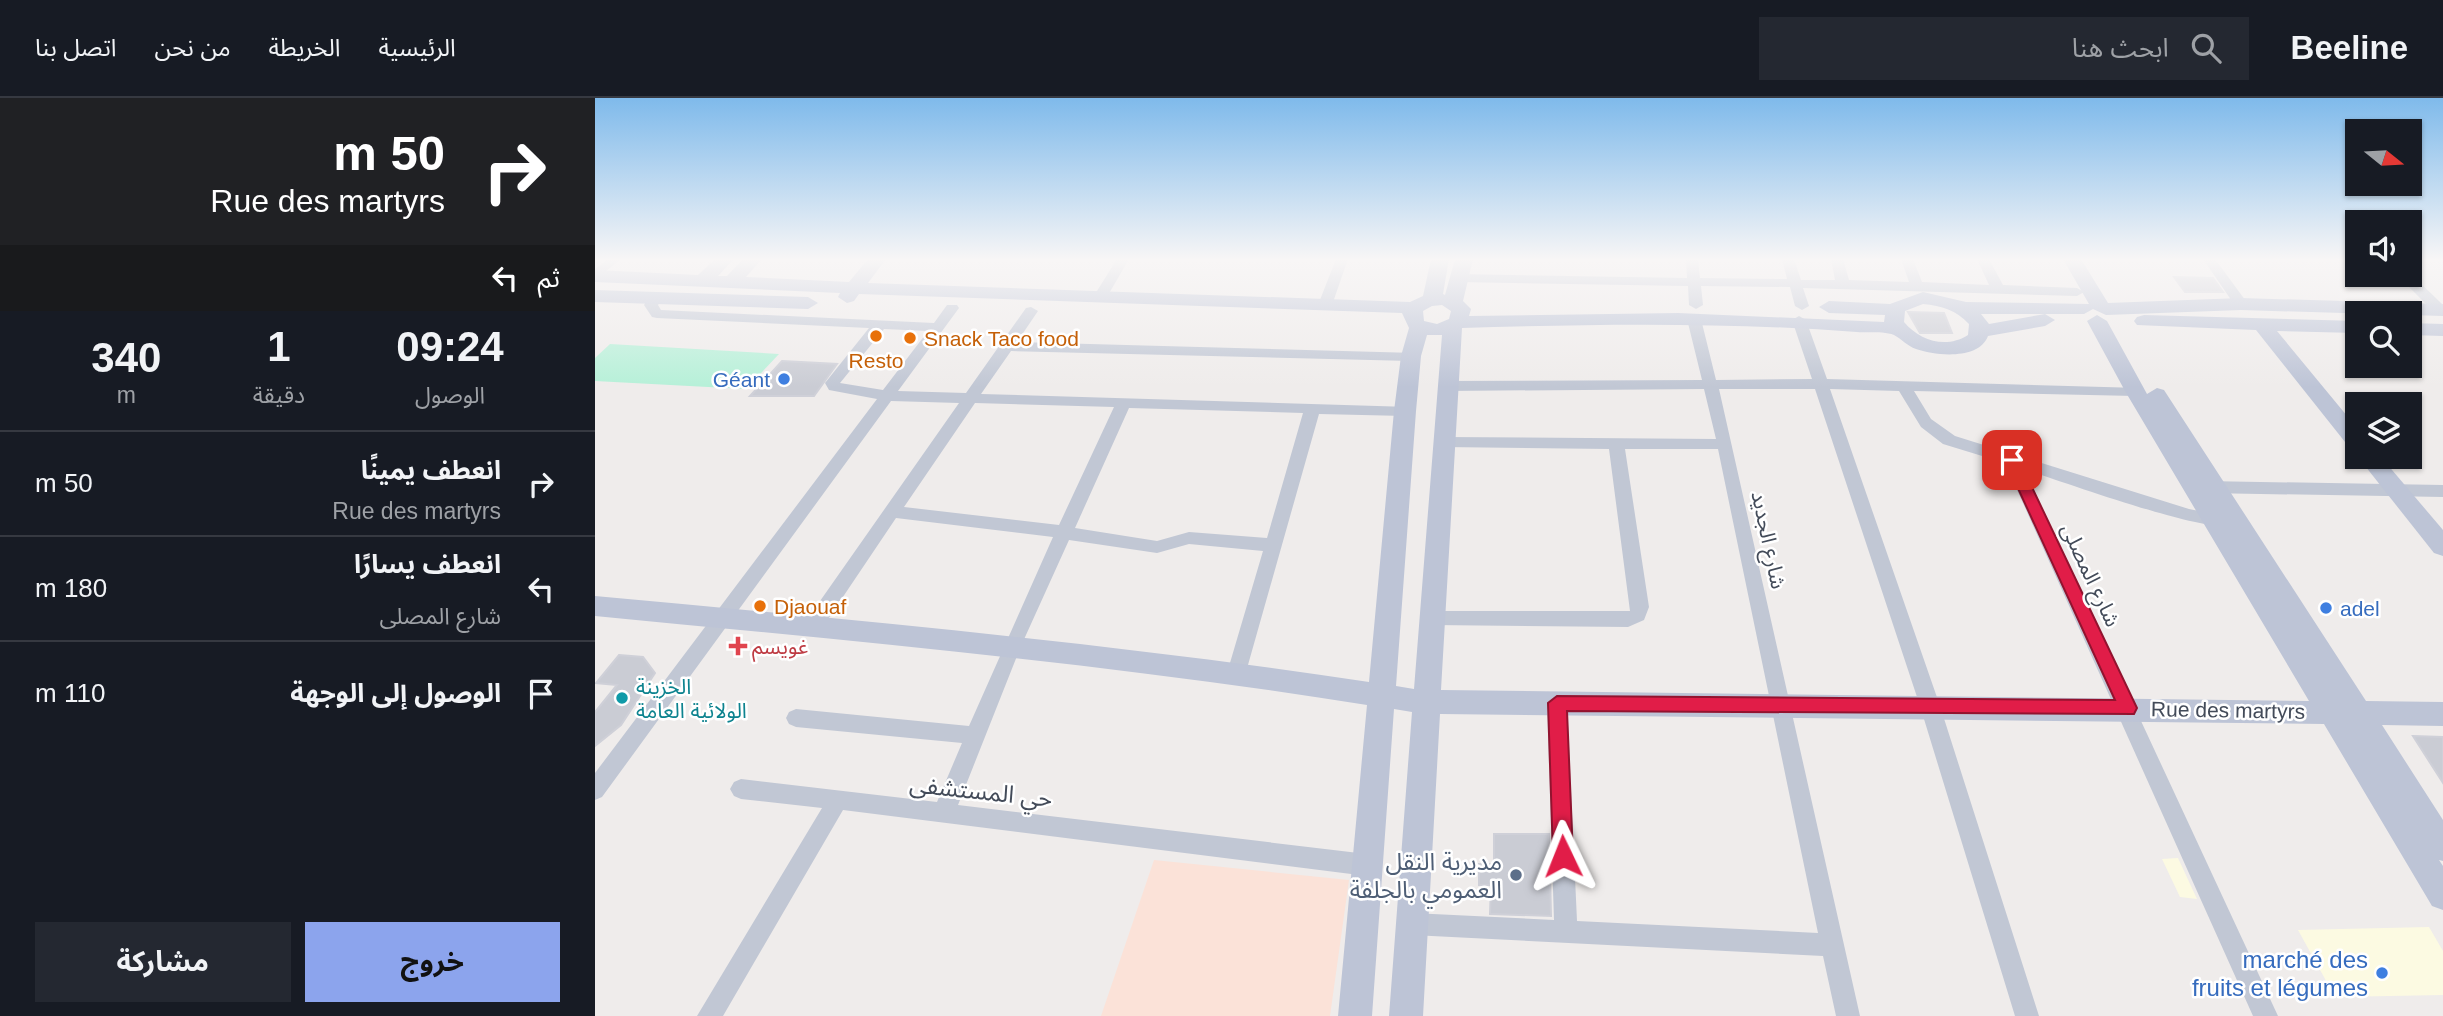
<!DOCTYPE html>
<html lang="ar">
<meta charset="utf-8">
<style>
body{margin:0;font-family:Helvetica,"Noto Sans Arabic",sans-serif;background:#242831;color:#f1f3f6;direction:rtl;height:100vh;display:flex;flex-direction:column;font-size:26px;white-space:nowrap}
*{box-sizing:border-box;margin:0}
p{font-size:23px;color:#9ea1a6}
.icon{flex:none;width:38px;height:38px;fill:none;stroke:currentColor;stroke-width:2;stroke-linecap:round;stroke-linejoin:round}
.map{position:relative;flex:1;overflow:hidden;direction:ltr}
.drawer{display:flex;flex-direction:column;background:#171b24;width:595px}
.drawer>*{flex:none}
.top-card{background:#202124;color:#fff;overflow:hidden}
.needle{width:46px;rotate:108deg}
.controls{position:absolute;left:1750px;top:21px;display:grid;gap:14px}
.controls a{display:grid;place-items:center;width:77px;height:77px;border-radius:0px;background:#171b24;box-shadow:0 2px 5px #0004;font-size:35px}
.pin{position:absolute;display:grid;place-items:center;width:60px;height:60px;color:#fff;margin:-30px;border-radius:14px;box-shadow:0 4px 10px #0006}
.me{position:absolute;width:77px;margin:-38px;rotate:358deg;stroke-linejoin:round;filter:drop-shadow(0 0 5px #0008)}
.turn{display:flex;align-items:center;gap:24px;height:147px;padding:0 35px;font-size:32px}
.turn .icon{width:91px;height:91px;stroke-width:2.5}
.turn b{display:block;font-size:49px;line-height:60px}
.then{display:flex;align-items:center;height:66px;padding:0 35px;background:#0003;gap:14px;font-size:26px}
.eta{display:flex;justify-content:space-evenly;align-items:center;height:119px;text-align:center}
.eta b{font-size:42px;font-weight:700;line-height:49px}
.action{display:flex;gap:14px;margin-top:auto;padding:14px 35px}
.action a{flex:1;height:80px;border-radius:0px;background:#8ca4ed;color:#111;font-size:28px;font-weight:700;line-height:80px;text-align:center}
.action a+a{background:#242831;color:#f1f3f6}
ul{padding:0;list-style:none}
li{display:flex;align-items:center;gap:21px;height:105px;padding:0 35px;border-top:2px solid #363941}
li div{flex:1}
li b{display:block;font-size:26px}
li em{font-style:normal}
header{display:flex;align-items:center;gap:42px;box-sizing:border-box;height:98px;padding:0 35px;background:#171b24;border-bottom:2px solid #363941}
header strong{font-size:33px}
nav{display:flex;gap:38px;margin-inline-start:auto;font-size:24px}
.search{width:490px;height:63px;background:#242831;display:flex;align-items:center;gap:18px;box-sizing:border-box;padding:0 24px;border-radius:0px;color:#9ea1a6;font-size:26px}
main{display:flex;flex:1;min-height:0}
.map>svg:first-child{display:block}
.commercial{fill:#fcfae2}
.medical{fill:#fbe2d8}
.green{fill:#b6f0d8}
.building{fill:#caccd4;stroke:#cfd0d8;stroke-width:2}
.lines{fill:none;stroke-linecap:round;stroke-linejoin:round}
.street{fill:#c1c7d4;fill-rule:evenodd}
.secondary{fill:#bdc4d6;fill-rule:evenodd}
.route{fill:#e11d48;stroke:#92132f;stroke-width:2}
.food-dot{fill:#e8710a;stroke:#fff;stroke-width:2.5}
.shop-dot{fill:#3f7fe0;stroke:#fff;stroke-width:2.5}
.health-dot{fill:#e0444e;stroke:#fff;stroke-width:2.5}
.culture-dot{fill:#0f9aa8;stroke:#fff;stroke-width:2.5}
.service-dot{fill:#5c6f8a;stroke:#fff;stroke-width:2.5}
.labels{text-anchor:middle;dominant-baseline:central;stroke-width:5;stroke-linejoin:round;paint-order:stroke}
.food-label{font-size:21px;fill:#c56008;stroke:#fff;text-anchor:start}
.shop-label{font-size:21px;fill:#366cbe;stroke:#fff;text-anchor:end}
.street-label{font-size:21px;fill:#434b59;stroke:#fff}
.health-label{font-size:21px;fill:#be3a42;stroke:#fff;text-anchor:start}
.culture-label{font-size:21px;fill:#0d838f;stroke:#fff;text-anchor:start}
.near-street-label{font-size:24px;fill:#434b59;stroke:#fff}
.near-service-label{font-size:24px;fill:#4e5e75;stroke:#fff;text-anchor:end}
.near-shop-label{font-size:24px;fill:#366cbe;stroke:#fff;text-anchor:end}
</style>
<header>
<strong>Beeline</strong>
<div class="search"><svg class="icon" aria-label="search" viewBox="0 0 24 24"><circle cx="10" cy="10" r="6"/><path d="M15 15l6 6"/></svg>ابحث هنا</div>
<nav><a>الرئيسية</a><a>الخريطة</a><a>من نحن</a><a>اتصل بنا</a></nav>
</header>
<main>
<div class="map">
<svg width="1848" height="918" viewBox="0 0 1848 918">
<rect width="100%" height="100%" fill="#efeceb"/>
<g class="commercial">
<polygon points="1583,760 1602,801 1585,799 1567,761"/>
<polygon points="1834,829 1848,853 1848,897 1740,899 1703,832"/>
</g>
<polygon class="medical" points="559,762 754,782 735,918 506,918"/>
<polygon class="green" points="15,246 184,256 151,291 0,283 0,260"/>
<g class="building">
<polygon points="1579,179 1618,180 1628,194 1590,194"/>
<polygon points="1313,214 1349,215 1357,235 1325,235"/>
<polygon points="187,263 242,266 219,298 155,298"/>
<polygon points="24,557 48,559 60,575 26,627 0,648 0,614 22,587 1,585"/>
<polygon points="1818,638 1848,639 1848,685"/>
<polygon points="899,736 954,736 956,818 895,816 896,787 884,787 884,766 899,766"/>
</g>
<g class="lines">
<g class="street">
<polygon points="13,161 26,161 0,182 0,171"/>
<polygon points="522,161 534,161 509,204 499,204 497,201"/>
<polygon points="741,161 753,161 737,207 730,211 725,210 723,207"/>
<polygon points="1091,161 1103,161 1105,180 1192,181 1187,161 1199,161 1206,182 1240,182 1236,161 1248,161 1254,182 1314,184 1306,161 1318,161 1327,184 1394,187 1382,161 1394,161 1408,187 1482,190 1489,194 1482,198 1208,190 1214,208 1207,212 1200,208 1195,189 1106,188 1108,207 1101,211 1094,207 1093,188 864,184 857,180 864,176 1092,180"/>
<polygon points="1608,161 1620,161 1653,206 1651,209 1641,209"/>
<polygon points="1815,175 1848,207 1848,215 1840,215 1802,177"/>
<path d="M 60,197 L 67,201 L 63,207 L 66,212 L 339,225 L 352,207 L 362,207 L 364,210 L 303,293 L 371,295 L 431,210 L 436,209 L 443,213 L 422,244 L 821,255 L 823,258 L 816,263 L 416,253 L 386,296 L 815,309 L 818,313 L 815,317 L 810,318 L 724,316 L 649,581 L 642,583 L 635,581 L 632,575 L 668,453 L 594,446 L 562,455 L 474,442 L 426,548 L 363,707 L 772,756 L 780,760 L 783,767 L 780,774 L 772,778 L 248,712 L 128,918 L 102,918 L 227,710 L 146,701 L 139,698 L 135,691 L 139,684 L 146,681 L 342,704 L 367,645 L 201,629 L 194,626 L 191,620 L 194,614 L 201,611 L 374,628 L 458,439 L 301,420 L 225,533 L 211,533 L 209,528 L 211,523 L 364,305 L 296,303 L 7,699 L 0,702 L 0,675 L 282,301 L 234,292 L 230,285 L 274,230 L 62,220 L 57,219 L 49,207 L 55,198 ZM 289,231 L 333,233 L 288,292 L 245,285 ZM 380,305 L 519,309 L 464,427 L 309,409 ZM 534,310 L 708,315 L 672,440 L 594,434 L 562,443 L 480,430 Z"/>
<path d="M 1099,217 L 1106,221 L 1121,282 L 1217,281 L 1197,222 L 1204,218 L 1211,222 L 1232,281 L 1545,290 L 1547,293 L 1540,298 L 1319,293 L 1336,321 L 1360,338 L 1594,411 L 1634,419 L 1636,423 L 1634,427 C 1609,435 1463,382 1429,371 L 1683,918 L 1658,918 L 1410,365 L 1348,346 L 1326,329 L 1304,293 L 1235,291 L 1345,608 L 1444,918 L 1420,918 L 1325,608 L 1220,291 L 1124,291 L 1265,918 L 1241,918 L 1228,858 L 817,837 L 809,834 L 805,826 L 809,818 L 817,815 L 959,822 L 952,605 L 955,599 L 962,597 L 969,599 L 972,605 L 982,823 L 1223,835 L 1123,351 L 1030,351 L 1054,509 L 1049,522 L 1033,529 L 837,527 L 830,525 L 828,520 L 830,515 L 837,513 L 1035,513 L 1014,351 L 848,349 L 840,344 L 848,339 L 1121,341 L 1109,291 L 850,293 L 843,288 L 850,283 L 1107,282 L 1092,221 Z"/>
<polygon points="1610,383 1848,387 1848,399 1610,395 1602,389"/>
</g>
<g class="secondary">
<path d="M 120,161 L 139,161 L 123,178 L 132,178 L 148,161 L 167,161 L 151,179 L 254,184 L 273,161 L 291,161 L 273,185 L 815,204 L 828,198 L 836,161 L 854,161 L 848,196 L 850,197 L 860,161 L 878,161 L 868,203 L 876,211 L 874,218 L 1083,215 L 1289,224 L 1290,217 L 1234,215 L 1224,209 L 1234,203 L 1295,206 L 1328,194 L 1371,204 L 1494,206 L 1468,161 L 1486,161 L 1513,205 L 1646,200 L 1848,206 L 1848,218 L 1646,212 L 1511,217 L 1498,211 L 1489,216 L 1386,216 L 1394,226 L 1450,216 L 1460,222 L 1450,228 L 1393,238 C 1384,262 1341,258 1321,251 C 1312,248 1307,241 1299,237 C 1289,233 1272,235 1262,234 C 1130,224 999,226 867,230 L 846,592 L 1714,603 L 1530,293 L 1492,223 L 1502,217 L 1512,223 L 1552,296 L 1562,290 L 1569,292 L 1771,603 L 1848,604 L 1848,628 L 1787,627 L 1848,722 L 1848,763 L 1844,762 L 1848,768 L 1848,812 L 1837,808 L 1729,626 L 845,616 L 828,918 L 794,918 L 817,614 L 799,611 L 777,918 L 743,918 L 772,607 C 516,566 258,543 0,518 L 0,498 C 259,522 517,545 774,584 L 799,313 L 806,258 L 814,230 L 807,215 L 264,196 L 259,203 L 252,205 L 243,199 L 245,195 L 0,184 L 0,172 L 103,177 ZM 1328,206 C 1347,208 1361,212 1374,226 L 1373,237 C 1351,251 1325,243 1309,224 L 1310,213 ZM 847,207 L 856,213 L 854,221 L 842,226 L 829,223 L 828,213 L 837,208 ZM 832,237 L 847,237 L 819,591 L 801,588 L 821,313 L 826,258 Z"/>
<polygon points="0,192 213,199 223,205 213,211 0,204"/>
<polygon points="1549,217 1762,223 1762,235 1682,233 1762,330 1762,351 1754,349 1661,232 1542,227 1539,223 1542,219"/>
<polygon points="1815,225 1848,226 1848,238 1815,237"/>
<polygon points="1763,359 1786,359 1848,432 1848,458 1839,455"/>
</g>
</g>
<linearGradient id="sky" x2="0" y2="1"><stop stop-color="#7fbaeb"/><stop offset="0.56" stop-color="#f8f6f6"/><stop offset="1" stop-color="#f8f6f6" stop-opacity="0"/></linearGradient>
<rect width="1848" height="289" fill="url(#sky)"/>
<polygon class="route" points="1417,357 1424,362 1542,610 1539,616 972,613 978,758 975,765 968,768 961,765 958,758 953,605 962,598 1520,602 1410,362"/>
<g class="food-dot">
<circle cx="281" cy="238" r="7"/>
<circle cx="315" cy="240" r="7"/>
<circle cx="165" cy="508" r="7"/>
</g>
<g class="shop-dot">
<circle cx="189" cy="281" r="7"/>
<circle cx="1731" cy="510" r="7"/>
<circle cx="1787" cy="875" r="7"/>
</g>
<path class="health-dot" d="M139.5 537.5h7v7h7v7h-7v7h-7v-7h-7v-7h7z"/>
<circle class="culture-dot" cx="27" cy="600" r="7"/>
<circle class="service-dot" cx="921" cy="777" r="7"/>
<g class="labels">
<g class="food-label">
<text x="329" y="240">Snack Taco food</text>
<text x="281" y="262" text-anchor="middle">Resto</text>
<text x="179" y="508">Djaouaf</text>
</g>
<g class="shop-label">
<text x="175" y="281">Géant</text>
<text x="1745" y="510" text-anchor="start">adel</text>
</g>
<g class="street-label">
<text transform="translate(1174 442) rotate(78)">شارع الجديد</text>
<text transform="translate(1496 477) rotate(65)">شارع المصلى</text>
<text transform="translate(1633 612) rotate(1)">Rue des martyrs</text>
</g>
<g class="health-label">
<text x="157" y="548">غويسم</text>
</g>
<g class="culture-label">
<text x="41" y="588">الخزينة<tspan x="41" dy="24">الولائية العامة</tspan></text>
</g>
<g class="near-street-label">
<text transform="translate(386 693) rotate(6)">حي المستشفى</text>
</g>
<g class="near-service-label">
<text x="907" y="763">مديرية النقل<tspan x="907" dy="28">العمومي بالجلفة</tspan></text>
</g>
<g class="near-shop-label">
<text x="1773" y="861">marché des<tspan x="1773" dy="28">fruits et légumes</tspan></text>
</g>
</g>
</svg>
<div class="controls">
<a><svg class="needle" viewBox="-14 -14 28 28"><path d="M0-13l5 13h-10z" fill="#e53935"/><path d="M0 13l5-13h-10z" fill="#9ea1a6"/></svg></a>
<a><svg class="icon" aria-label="sound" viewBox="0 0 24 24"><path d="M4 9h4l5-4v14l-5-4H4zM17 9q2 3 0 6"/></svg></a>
<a><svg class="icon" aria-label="search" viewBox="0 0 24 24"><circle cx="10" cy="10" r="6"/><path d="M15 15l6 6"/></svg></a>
<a><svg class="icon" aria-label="layers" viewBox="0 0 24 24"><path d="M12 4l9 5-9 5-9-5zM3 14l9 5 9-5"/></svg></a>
</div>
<div class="pin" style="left:1417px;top:362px;background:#d93025"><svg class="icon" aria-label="arrive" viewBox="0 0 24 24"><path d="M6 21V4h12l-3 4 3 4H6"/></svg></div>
<svg class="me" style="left:968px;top:758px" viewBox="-20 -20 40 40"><path d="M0-17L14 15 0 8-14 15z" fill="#e11d48" stroke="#fff" stroke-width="4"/></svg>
</div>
<section class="drawer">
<div class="top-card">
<div class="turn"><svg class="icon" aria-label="right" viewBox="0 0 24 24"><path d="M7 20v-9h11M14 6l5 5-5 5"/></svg><div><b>50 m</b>Rue des martyrs</div></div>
<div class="then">ثم<svg class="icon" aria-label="left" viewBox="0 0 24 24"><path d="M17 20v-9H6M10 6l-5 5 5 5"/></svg></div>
</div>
<div class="eta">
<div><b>09:24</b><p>الوصول</p></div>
<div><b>1</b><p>دقيقة</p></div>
<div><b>340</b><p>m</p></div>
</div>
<ul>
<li><svg class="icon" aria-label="right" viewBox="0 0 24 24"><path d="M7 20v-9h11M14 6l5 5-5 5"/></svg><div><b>انعطف يمينًا</b><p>Rue des martyrs</p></div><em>50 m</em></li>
<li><svg class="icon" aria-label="left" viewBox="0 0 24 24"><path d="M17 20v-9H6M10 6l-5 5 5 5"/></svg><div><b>انعطف يسارًا</b><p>شارع المصلى</p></div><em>180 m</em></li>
<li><svg class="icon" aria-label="arrive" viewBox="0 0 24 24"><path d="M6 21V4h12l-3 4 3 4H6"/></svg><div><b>الوصول إلى الوجهة</b></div><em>110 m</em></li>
</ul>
<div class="action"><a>خروج</a><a>مشاركة</a></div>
</section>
</main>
